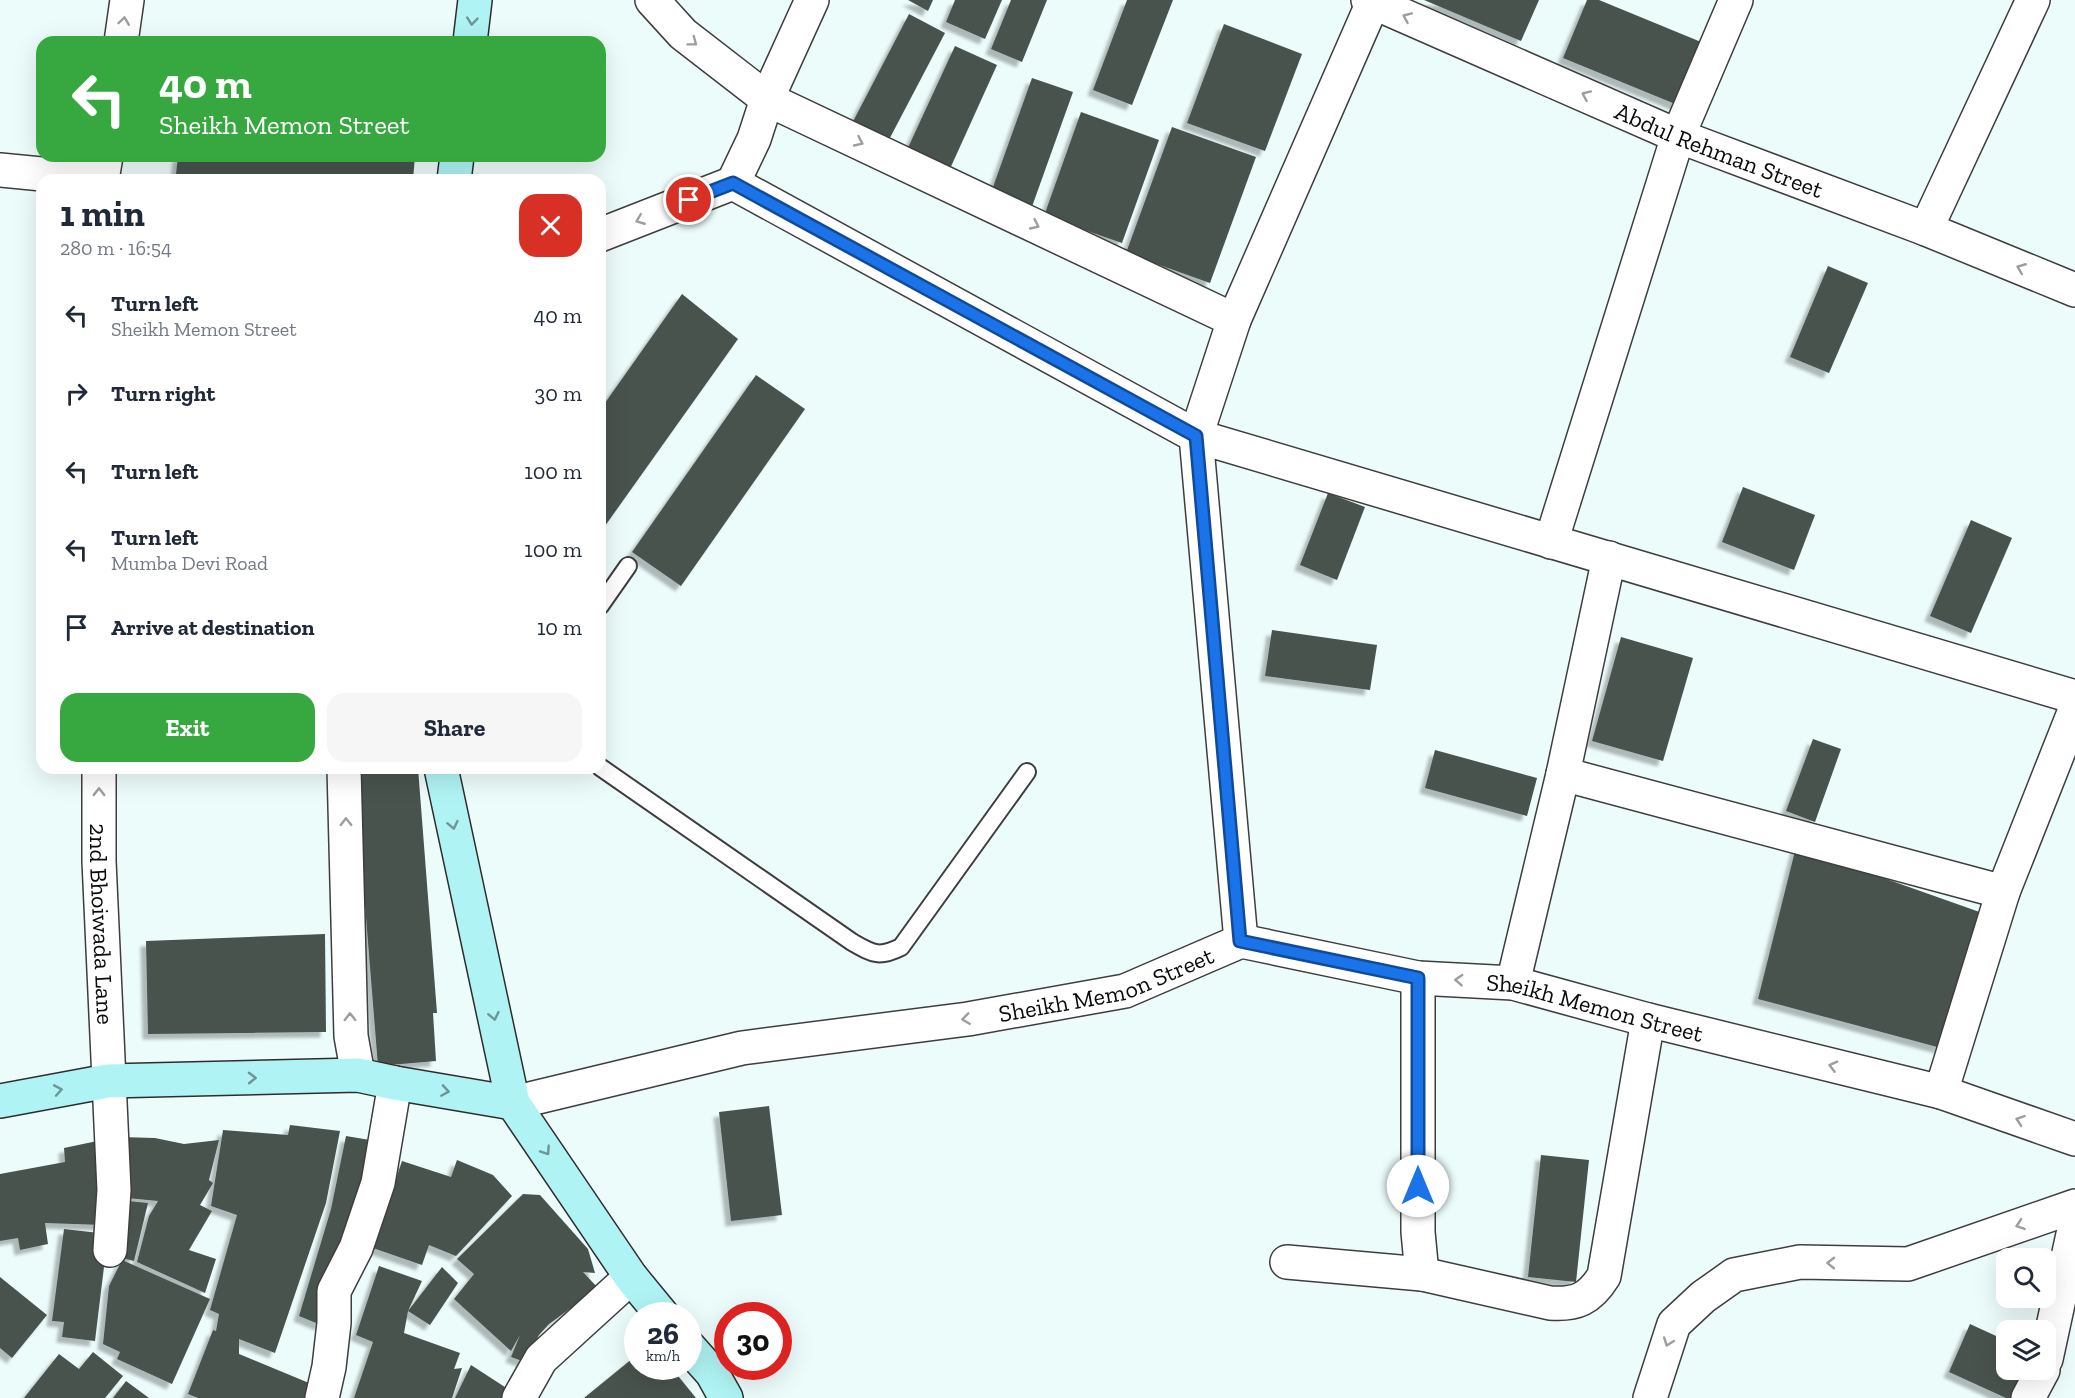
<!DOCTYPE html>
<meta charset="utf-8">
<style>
body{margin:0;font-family:"Zilla Slab",serif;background:#f6f6f7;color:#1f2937;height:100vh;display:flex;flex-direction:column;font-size:22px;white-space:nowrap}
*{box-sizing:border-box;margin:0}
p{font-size:20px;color:#747a83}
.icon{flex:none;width:33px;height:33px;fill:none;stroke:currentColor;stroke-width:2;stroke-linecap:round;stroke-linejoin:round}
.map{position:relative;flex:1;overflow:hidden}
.details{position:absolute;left:36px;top:174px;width:570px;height:600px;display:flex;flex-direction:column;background:#fff;border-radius:18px;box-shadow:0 6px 24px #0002}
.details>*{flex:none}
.hud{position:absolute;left:36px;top:36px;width:570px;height:126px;border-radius:18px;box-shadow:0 6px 24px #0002;background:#37a83f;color:#fff;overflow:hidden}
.controls{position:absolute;left:1996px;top:1248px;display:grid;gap:12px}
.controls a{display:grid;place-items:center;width:60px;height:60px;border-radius:12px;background:#fff;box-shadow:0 6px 24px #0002;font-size:30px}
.speed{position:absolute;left:624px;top:1302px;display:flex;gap:12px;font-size:30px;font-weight:700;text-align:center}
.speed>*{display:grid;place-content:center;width:78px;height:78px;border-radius:50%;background:#fff;box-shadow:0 6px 24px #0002;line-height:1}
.speed small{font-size:15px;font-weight:400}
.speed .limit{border:9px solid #d22;background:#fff;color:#111}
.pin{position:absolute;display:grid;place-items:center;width:51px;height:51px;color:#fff;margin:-26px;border:3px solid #fff;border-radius:50%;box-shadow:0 2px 6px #0007}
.me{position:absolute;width:66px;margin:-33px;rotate:0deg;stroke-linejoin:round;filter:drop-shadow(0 0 4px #0008)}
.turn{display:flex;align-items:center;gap:21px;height:126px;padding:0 24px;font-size:27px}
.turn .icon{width:78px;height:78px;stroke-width:2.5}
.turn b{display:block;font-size:42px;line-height:51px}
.round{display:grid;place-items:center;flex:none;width:63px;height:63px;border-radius:18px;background:#f6f6f7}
.summary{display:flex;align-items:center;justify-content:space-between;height:102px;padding:0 24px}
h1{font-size:36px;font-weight:800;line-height:45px}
.primary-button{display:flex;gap:12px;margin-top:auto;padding:12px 24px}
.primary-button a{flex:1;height:69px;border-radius:18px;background:#37a83f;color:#fff;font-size:24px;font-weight:800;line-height:69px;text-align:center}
.primary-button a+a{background:#f6f6f7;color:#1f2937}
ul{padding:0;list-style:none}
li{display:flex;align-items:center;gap:18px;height:78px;padding:0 24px}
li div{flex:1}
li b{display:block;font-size:22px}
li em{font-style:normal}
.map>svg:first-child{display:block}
.building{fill:#49524e;filter:url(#shadow)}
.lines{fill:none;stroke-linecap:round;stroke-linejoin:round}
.service-casing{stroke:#3e3e3e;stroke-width:20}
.minor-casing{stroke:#3e3e3e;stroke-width:36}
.tertiary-casing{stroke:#3e3e3e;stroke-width:36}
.secondary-casing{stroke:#2d2d2d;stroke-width:36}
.service{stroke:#fff;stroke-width:16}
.minor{stroke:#fff;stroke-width:33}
.tertiary{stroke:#fff;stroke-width:33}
.secondary{stroke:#b0f3f4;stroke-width:33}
.oneway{stroke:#9d9d9d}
.oneway2{stroke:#6e9697}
.route-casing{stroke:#114b97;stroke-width:15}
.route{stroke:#1a73e8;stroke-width:10}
.labels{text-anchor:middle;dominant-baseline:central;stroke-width:6;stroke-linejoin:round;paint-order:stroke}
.street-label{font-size:24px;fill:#0b0b0b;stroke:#fff}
</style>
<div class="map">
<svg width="2075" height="1398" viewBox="0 0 2075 1398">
<defs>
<filter id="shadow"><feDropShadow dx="-5.5" dy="5.5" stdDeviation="1.5" flood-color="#0004"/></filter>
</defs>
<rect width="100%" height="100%" fill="#ecfcfb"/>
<g class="building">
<polygon points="908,0 933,0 928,11"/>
<polygon points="955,0 1002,0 985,39 946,22"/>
<polygon points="1011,0 1047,0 1022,62 991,49"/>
<polygon points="1127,0 1173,0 1132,105 1093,90"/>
<polygon points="1424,0 1539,0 1521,41"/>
<polygon points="1587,0 1599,0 1706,44 1680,106 1563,58"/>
<polygon points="909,14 945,33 882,153 846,135"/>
<polygon points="1224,24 1302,54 1265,151 1187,123"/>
<polygon points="955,46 997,65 949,171 906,152"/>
<polygon points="1032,78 1073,92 1029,215 988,201"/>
<polygon points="1081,112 1159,140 1122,243 1044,216"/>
<polygon points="1172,127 1256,157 1210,283 1126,253"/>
<polygon points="178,156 415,156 413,180 254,180 176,174"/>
<polygon points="1828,266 1868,283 1829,373 1790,357"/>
<polygon points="682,294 738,339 600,533 600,410"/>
<polygon points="756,375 805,409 681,586 632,552"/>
<polygon points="1743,487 1815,515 1794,570 1722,542"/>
<polygon points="1328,493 1365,507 1337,580 1300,565"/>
<polygon points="1971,520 2012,538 1971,633 1930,616"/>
<polygon points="1272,630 1377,645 1370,690 1265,676"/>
<polygon points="1621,637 1693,658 1663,761 1592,741"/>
<polygon points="1813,739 1841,749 1815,822 1786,811"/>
<polygon points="1435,750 1537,778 1527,816 1425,788"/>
<polygon points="354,768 418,768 437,1013 433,1013 436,1061 378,1066"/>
<polygon points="1796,847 1988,915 1941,1048 1758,999"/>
<polygon points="325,934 326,1032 148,1034 146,941"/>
<polygon points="769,1106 782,1215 731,1221 719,1112"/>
<polygon points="290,1125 340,1131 326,1203 275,1353 239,1339 239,1354 309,1383 307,1398 198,1398 188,1394 213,1330 216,1331 219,1314 210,1310 237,1215 211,1206 223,1130 288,1135"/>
<polygon points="346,1136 376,1141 321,1325 299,1316 331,1209"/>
<polygon points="121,1137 155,1138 184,1144 219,1140 209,1180 213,1183 200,1205 212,1211 189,1250 216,1259 205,1293 137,1262 149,1216 158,1201 117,1197"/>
<polygon points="102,1140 103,1225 45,1223 48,1244 20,1250 18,1238 0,1241 0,1174 65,1162 64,1148"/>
<polygon points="1541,1155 1589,1160 1576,1282 1528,1277"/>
<polygon points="457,1160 493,1175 512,1196 456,1256 429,1245 422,1265 373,1248 402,1161 451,1177"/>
<polygon points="523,1194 540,1195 588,1249 595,1273 583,1272 598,1288 549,1324 539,1335 525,1362 511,1357 520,1335 511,1351 454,1299 474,1274 457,1259"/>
<polygon points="118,1200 148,1203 134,1261 114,1256"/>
<polygon points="64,1229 108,1234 95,1341 62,1337 64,1322 52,1321"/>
<polygon points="122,1260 210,1299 172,1384 117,1359 120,1352 103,1344 109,1286"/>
<polygon points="379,1266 422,1281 408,1311 442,1267 458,1283 430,1325 408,1311 404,1333 460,1353 454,1369 462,1368 452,1398 354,1398 373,1342 356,1335"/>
<polygon points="0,1277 47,1315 12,1358 0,1348"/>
<polygon points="1970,1324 2007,1341 2007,1370 2031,1370 2018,1398 2006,1398 1949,1372"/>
<polygon points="93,1352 123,1376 105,1398 24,1398 59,1354 79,1369"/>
<polygon points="638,1354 638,1366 650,1366 652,1369 656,1366 670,1366 696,1398 584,1398"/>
<polygon points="471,1365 511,1391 507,1398 455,1398"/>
<polygon points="126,1381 149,1398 113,1398"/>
</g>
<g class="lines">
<defs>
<g id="service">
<polyline points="600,606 628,566"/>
<path d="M 600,767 L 852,942 C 873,954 879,958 901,947 L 1027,772"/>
</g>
<g id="minor">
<polyline points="652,0 683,34 767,99 1234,320"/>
<polyline points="121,42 127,0"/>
<polyline points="102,180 106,156"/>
<polyline points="733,183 754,139 767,99 812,0"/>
<polyline points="1926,229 2033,0"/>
<polyline points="1551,542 1678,136 1736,0"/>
<path id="s1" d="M 99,768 L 99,861 L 114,1190 L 110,1250"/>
<polyline points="344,768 351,1036 358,1075"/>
<polyline points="1563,774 2003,892"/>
<polyline points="1241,941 1196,436 2075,697"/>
<polyline points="1418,978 1418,1232 1422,1274"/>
<polyline points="1513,983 1563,774 1609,558"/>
<polyline points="1941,1092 2003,892 2075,710"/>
<path id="s2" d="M 513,1103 L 742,1048 L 968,1019 L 1125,991 L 1241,941 L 1418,978 L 1513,983 L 1648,1020 L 1941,1092 L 2075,1139"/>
<path d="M 1287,1262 L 1422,1274 L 1550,1303 C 1576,1305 1590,1299 1604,1276 L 1648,1020"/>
<polyline points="2046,1359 2075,1225"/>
<polyline points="322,1398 329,1367 334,1323 334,1291 356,1248 378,1183 395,1083"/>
<polyline points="519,1398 541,1359 631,1277"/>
<polyline points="1650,1398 1674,1324 1703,1297 1734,1275 1800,1262 1908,1264 2075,1206"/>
<polyline points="2028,1398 2043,1370"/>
</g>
<g id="tertiary">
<path id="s3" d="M 1368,0 L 1678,136 L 1926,229 L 2075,290"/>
<polyline points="0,170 103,180"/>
<polyline points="600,235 733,183 1196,436 1234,320 1374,0"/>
</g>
<g id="secondary">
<polyline points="470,42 475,0"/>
<polyline points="454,180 457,156"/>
<polyline points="441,768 513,1103 631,1277 663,1316"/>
<polyline points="0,1101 108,1081 358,1075 395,1083 513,1103"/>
<polyline points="688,1346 712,1373 726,1398"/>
</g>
</defs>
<use href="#service" class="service-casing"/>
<use href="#minor" class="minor-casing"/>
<use href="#tertiary" class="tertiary-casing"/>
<use href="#secondary" class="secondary-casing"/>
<use href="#service" class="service"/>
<use href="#minor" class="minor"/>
<use href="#tertiary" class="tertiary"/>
<use href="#secondary" class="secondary"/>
</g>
<defs><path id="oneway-chevron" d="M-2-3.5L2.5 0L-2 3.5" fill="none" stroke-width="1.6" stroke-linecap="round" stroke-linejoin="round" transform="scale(1.5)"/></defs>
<g class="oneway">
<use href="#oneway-chevron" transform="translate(1407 17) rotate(-156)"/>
<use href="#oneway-chevron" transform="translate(124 21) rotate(-82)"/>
<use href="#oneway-chevron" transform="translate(693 42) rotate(37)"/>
<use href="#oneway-chevron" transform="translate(1586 95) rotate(-156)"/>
<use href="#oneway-chevron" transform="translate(859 142) rotate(25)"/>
<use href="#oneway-chevron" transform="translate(640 220) rotate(158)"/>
<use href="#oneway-chevron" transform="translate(1035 225) rotate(25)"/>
<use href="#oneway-chevron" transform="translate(2021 268) rotate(-158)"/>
<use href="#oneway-chevron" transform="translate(99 792) rotate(-90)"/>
<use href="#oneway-chevron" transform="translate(346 822) rotate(-91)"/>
<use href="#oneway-chevron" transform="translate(1459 980) rotate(-177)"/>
<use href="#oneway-chevron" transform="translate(350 1017) rotate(-91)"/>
<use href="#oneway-chevron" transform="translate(966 1019) rotate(172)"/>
<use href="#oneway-chevron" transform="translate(1833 1066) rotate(-166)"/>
<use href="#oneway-chevron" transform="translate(2020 1120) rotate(-161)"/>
<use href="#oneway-chevron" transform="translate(2020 1225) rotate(161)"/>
<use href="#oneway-chevron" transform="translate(1831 1263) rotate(-179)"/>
<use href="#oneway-chevron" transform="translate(1668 1342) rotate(110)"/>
</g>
<g class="oneway2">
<use href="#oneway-chevron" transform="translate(472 21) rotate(96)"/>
<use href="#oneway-chevron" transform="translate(453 825) rotate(78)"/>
<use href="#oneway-chevron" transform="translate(494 1016) rotate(78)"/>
<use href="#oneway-chevron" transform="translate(252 1078) rotate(-1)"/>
<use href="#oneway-chevron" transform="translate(58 1090) rotate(-10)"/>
<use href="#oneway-chevron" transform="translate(445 1091) rotate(9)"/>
<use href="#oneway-chevron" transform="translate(546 1151) rotate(56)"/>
</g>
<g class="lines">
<defs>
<polyline id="route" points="689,200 733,183 1196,436 1240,941 1418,978 1418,1186"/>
</defs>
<use href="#route" class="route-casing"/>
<use href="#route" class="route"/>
</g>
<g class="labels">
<g class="street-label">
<text stroke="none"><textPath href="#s3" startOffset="382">Abdul Rehman Street</textPath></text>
<text stroke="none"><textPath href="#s1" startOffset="156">2nd Bhoiwada Lane</textPath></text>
<text stroke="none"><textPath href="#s2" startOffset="606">Sheikh Memon Street</textPath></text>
<text stroke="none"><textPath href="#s2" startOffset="1110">Sheikh Memon Street</textPath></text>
</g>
</g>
</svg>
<div class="controls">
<a><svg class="icon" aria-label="search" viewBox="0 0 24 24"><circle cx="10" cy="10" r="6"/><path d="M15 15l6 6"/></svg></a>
<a><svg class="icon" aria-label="layers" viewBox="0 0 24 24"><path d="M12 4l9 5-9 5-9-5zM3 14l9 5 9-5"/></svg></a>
</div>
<div class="speed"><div>26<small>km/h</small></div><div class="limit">30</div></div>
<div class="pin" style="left:689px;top:200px;background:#d93025"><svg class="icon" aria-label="arrive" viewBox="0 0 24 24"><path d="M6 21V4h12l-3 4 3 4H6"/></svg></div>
<svg class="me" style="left:1418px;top:1186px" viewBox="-20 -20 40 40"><circle r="19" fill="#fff"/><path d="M0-13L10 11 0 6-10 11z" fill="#1a73e8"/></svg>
<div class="hud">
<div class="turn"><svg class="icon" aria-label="left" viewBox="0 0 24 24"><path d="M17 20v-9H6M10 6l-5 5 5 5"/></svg><div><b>40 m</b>Sheikh Memon Street</div></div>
</div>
<section class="details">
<div class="summary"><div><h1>1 min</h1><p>280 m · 16:54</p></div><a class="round" style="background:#d93025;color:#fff"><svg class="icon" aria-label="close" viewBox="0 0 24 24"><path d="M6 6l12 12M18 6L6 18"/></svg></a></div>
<ul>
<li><svg class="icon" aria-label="left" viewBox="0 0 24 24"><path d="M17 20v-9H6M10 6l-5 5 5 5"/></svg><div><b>Turn left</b><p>Sheikh Memon Street</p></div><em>40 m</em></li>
<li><svg class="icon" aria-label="right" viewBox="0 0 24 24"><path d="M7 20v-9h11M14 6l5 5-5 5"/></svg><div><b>Turn right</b></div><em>30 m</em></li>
<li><svg class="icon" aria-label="left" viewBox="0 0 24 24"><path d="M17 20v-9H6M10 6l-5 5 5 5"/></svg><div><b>Turn left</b></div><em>100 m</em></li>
<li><svg class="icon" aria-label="left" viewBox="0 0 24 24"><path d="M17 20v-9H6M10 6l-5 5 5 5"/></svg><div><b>Turn left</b><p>Mumba Devi Road</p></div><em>100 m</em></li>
<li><svg class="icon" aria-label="arrive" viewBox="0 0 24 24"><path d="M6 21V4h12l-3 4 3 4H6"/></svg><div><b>Arrive at destination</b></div><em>10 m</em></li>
</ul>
<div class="primary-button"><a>Exit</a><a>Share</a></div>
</section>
</div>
